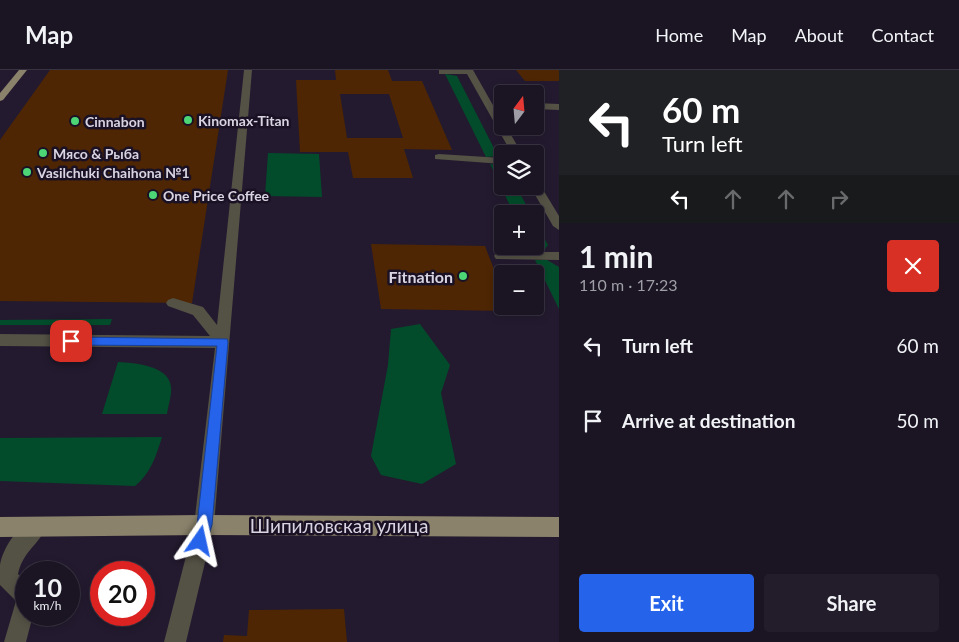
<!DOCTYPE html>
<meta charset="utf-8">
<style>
body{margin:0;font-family:Lato,sans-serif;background:#231d2b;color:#f1f3f6;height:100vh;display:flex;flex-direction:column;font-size:19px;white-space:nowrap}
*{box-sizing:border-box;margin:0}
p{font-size:16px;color:#9f9ea6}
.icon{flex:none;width:28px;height:28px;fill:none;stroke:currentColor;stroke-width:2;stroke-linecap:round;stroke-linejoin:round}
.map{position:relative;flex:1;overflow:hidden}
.sheet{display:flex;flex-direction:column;background:#1a1423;width:400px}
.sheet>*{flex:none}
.top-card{background:#202124;color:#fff;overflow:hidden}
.needle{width:32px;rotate:16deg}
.fabs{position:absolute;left:494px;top:15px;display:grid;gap:10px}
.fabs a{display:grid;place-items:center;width:50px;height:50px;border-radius:5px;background:#1a1423;box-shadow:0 2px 8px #0003,0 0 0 1px #383341;font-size:25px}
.speed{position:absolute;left:15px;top:491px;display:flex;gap:10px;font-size:25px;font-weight:700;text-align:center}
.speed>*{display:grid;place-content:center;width:65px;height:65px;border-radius:50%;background:#1a1423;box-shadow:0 2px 8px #0003,0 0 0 1px #383341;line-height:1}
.speed small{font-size:12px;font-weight:400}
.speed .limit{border:8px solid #d22;background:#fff;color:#111}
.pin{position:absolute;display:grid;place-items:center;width:42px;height:42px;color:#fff;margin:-21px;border-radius:10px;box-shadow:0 2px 8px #0006}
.me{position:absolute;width:55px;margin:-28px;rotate:11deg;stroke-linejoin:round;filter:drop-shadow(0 0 4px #0008)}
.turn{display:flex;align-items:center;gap:18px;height:105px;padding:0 20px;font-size:22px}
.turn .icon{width:65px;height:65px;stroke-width:2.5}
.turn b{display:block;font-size:35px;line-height:42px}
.lanes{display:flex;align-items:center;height:48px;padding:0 20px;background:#0003;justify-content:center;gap:25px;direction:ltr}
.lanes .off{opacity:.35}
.round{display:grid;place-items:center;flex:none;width:52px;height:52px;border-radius:5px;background:#231d2b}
.summary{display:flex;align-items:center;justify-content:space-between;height:85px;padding:0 20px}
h1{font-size:30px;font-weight:700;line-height:38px}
.action{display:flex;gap:10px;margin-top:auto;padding:10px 20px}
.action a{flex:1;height:58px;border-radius:5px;background:#2563eb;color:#fff;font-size:20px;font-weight:700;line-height:58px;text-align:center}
.action a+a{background:#231d2b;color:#f1f3f6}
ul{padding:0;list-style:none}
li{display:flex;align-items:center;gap:15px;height:75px;padding:0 20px}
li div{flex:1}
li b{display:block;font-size:19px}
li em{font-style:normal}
header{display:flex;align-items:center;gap:30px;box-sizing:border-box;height:70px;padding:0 25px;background:#1a1423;border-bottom:1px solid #383341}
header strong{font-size:24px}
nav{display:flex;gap:28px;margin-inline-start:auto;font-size:18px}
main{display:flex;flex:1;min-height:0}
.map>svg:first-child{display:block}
.green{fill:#024c2b}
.building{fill:#4e2603;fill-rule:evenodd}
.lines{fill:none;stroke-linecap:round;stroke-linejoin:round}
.minor{fill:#545145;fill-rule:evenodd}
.major{fill:#8a826b;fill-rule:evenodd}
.route{fill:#2563eb;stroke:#184099}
.poi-dot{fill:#4dd676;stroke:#1a1125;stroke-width:2}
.labels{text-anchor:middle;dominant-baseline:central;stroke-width:5;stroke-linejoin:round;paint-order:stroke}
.far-poi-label{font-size:14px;font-weight:bold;fill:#d9d4e2;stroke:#1a1125;text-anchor:start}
.poi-label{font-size:16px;font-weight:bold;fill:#d9d4e2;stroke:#1a1125;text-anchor:end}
.near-street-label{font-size:19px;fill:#d9d4e2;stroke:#1a1125}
</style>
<header>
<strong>Map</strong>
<nav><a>Home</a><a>Map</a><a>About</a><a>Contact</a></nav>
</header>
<main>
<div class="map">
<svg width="559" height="572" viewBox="0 0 559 572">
<rect width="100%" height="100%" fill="#231a2f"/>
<g class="green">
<polygon points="445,4 457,6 498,86 486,87"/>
<polygon points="268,83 319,84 322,127 265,126"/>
<polygon points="490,94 502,96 502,116 516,116 531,144 514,144"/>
<polygon points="535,151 548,175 545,179 531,180 530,176 535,176"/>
<polygon points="535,190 547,190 559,197 559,239"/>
<polygon points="112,249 110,255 0,255 0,250"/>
<polygon points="420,254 450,295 441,323 456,394 422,414 381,405 371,386 388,295 391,259"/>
<path d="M 118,292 C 134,293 169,295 171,317 C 172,325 168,336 167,344 L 102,344 Z"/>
<path d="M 162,367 C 156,386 151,403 135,416 L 0,411 L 0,368 Z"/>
</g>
<g class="building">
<polygon points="50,0 228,0 192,233 0,231 0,70"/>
<path d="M 335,0 L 388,0 L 392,11 L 422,11 L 452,80 L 404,79 L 413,108 L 353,108 L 348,82 L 300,82 L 296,10 L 336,10 ZM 340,24 L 389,24 L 403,68 L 347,68 Z"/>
<polygon points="516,0 559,0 559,11 525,11"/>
<polygon points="371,174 485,176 502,220 502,236 509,236 511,241 381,239"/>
<polygon points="344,539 347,572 223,572 224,565 247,566 249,540"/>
</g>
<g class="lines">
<g class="minor">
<polygon points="244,0 252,0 214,455 186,572 164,572 194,455 215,278 0,276 0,264 210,266 193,245 168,236 166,233 168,230 173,228 203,237 217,255"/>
<polygon points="439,0 473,0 502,51 502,56 506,56 522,84 512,84 467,4 439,4"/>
<polygon points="535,33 559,34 559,40 535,39"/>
<polygon points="439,84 502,88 502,94 435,89 435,85"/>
<polygon points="535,112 539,113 559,146 559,160 553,156 530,116 535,116"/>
<polygon points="500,182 559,182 559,190 496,189 494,186 496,183"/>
<path d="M 36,447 L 43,450 L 46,457 C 38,476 23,481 18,504 L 26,512 L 26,545 L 33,545 L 26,572 L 4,572 L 16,531 L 0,515 C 0,509 0,501 0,495 C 3,477 19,454 36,447 Z"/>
</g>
<g class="major">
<polygon points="19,0 27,0 3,30 0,31 0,23"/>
<polygon points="204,445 559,447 559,467 204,465 0,467 0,447"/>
</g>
</g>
<polygon class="route" points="71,267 227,269 228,272 212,455 205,477 200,479 195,477 193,471 197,455 217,276 71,275 65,271"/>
<g class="poi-dot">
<circle cx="188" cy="50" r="5"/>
<circle cx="75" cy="51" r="5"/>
<circle cx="43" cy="83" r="5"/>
<circle cx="27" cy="102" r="5"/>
<circle cx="153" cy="125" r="5"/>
<circle cx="463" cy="206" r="5"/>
</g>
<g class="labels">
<g class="far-poi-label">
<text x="198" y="50">Kinomax-Titan</text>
<text x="85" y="51">Cinnabon</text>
<text x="53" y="83">Мясо &amp; Рыба</text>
<text x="37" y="102">Vasilchuki Chaihona №1</text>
<text x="163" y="125">One Price Coffee</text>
</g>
<g class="poi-label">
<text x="453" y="206">Fitnation</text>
</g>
<g class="near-street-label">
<text x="339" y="455">Шипиловская улица</text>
</g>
</g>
</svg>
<div class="fabs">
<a><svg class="needle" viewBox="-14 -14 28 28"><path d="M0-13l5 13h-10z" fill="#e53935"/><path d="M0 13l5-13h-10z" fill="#9f9ea6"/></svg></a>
<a><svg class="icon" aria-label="layers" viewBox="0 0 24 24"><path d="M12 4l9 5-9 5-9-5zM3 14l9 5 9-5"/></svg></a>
<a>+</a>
<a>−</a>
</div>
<div class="speed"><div>10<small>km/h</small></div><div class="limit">20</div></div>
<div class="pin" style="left:71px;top:271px;background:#d93025"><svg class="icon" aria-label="arrive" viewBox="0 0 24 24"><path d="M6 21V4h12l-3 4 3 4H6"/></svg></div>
<svg class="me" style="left:200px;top:471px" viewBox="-20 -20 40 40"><path d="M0-17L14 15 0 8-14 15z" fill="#2563eb" stroke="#fff" stroke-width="4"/></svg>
</div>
<section class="sheet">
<div class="top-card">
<div class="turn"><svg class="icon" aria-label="left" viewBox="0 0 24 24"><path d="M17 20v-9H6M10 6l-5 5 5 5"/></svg><div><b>60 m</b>Turn left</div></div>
<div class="lanes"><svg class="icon" aria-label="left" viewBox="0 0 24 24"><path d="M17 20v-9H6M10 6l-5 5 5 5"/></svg><svg class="icon off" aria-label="ahead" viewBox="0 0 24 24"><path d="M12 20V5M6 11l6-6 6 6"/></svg><svg class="icon off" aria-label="ahead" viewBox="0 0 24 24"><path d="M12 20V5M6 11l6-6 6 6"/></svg><svg class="icon off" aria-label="right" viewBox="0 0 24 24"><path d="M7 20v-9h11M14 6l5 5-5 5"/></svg></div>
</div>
<div class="summary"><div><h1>1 min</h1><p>110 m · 17:23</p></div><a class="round" style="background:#d93025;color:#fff"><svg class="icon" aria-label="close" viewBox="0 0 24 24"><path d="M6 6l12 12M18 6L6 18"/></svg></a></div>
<ul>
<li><svg class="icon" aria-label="left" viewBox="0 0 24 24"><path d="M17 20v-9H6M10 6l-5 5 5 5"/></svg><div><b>Turn left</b></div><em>60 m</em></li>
<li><svg class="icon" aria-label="arrive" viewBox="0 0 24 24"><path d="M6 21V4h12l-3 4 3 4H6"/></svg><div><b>Arrive at destination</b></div><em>50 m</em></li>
</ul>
<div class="action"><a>Exit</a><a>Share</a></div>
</section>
</main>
